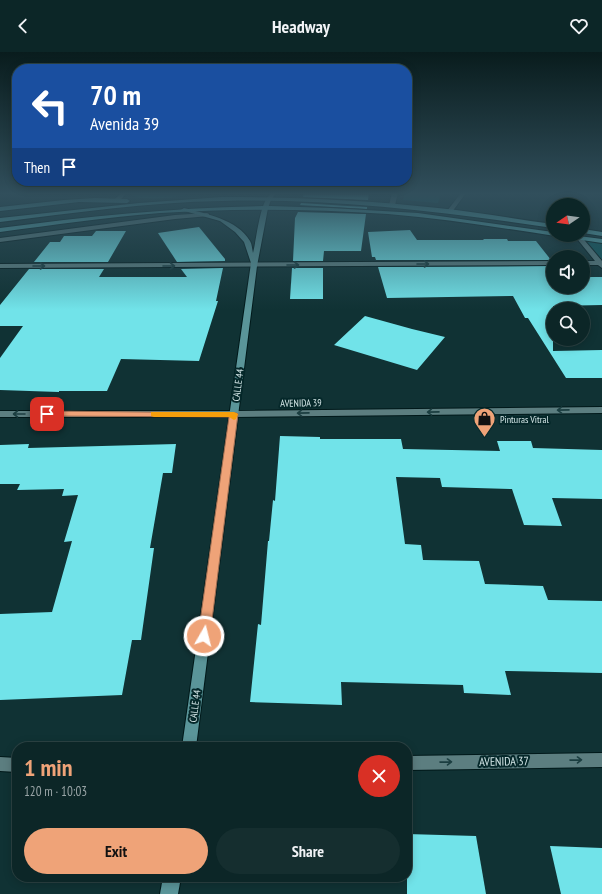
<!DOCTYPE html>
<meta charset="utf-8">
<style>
body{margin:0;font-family:"PT Sans Narrow",sans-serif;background:#152e2f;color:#f1f3f6;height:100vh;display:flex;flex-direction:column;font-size:15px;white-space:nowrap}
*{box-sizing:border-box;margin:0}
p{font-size:13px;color:#9aa5a7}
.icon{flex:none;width:22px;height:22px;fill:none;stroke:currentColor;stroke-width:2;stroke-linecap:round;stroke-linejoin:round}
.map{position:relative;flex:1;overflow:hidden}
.details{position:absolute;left:12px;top:690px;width:400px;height:140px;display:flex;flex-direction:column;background:#0c2627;border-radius:16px;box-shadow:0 2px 10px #0003,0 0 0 1px #2c4344}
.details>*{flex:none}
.hud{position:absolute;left:12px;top:12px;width:400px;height:122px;border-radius:16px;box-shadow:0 2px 10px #0003,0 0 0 1px #2c4344;background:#1a4fa0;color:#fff;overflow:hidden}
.needle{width:26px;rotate:257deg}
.buttons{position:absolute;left:546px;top:146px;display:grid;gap:8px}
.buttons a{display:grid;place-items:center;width:44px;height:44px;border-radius:50%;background:#0c2627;box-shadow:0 2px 10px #0003,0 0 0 1px #2c4344;font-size:20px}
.pin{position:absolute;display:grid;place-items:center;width:34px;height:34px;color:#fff;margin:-17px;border-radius:8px;box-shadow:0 2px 6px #0006}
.me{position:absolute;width:44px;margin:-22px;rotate:8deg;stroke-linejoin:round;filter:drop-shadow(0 0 3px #0008)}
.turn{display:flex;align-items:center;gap:14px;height:84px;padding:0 12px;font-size:18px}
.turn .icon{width:52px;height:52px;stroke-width:2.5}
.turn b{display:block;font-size:28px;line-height:34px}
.then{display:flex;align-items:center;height:38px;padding:0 12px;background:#0003;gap:8px;font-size:15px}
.round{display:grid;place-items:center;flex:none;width:42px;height:42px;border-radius:21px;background:#152e2f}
.headline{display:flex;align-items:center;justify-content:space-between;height:68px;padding:0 12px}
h1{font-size:24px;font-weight:800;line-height:30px;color:#efa378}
.action{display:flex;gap:8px;margin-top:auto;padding:8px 12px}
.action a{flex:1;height:46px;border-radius:24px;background:#efa378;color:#111;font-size:16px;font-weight:800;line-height:46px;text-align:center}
.action a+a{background:#152e2f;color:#f1f3f6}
header{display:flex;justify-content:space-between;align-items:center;height:52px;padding:0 12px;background:#0c2627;font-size:18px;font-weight:800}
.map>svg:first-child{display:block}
.green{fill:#0c595d}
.building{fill:#71e3e9}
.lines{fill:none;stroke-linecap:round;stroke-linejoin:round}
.lane-casing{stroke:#01191a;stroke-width:2}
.street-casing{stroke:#01191a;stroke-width:2}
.secondary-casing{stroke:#01191a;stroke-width:2}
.primary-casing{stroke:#01191a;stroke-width:2}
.lane{fill:#5c7e80;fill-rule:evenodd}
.street{fill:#5c7e80;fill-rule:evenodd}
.secondary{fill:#5a9599;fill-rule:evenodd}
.primary{fill:#59adb1;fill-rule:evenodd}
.oneway{stroke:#1b3e40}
.route{fill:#efa378;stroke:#9b6a4e}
.slow{fill:#f59e0b}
.labels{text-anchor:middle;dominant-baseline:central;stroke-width:4;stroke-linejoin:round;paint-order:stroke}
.street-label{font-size:10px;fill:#d5e7e8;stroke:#05282a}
.poi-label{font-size:10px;fill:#d5e7e8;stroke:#05282a;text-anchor:start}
.near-street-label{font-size:12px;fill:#d5e7e8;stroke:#05282a}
</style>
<header><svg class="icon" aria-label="back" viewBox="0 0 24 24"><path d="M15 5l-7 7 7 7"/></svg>Headway<svg class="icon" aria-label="heart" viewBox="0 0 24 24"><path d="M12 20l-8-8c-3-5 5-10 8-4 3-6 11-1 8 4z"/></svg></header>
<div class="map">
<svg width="602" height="842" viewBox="0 0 602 842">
<rect width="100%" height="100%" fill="#103234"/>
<g class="green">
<path d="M 133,141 L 189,141 C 179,147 144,148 133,144 Z"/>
<polygon points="405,141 441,141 438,151 403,148"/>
<polygon points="580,186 602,189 602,211"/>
</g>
<g class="building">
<polygon points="304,141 369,141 368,148 303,145"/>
<polygon points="301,151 347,154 367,155 367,157 300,153"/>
<polygon points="298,160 366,162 361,199 324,199 323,209 293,209 295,166"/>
<polygon points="199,175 225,207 225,209 177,210 158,181"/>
<polygon points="410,178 417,188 484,188 483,187 507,187 508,189 536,189 551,208 376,208 375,205 372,205 368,180"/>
<polygon points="96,179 126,179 108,210 34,210 50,190 60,190 64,184 92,184"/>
<polygon points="553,214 553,235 583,235 583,225 602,225 602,253 553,254 553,299 602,298 602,326 566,326 528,266 525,266 513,244 387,246 378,215"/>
<polygon points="223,216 216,249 218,249 199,309 121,307 107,339 59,339 59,340 0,338 0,306 23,274 0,274 0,253 29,217 104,217 99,225 187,225 181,217"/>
<polygon points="292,216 323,216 323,247 290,247"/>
<polygon points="365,264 412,277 445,285 417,318 334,293"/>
<polygon points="280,384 320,385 320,387 401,387 403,397 500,399 497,389 531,389 533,396 602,398 602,447 552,446 562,474 524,473 512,437 442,435 440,426 396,425 405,492 421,493 423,508 479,509 485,532 543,534 548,548 602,549 602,621 505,619 511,643 464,641 463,633 341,630 342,653 250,650 258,572 261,573 268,489 269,489 273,448 275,449"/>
<polygon points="29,392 28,396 176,392 172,421 163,421 150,496 154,496 141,588 132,588 122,643 0,648 0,562 52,560 72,489 64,490 78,443 62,444 64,437 17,438 20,432 0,432 0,393"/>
<polygon points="407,782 476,784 486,842 407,842"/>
<polygon points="550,794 602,796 602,842 561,842"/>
</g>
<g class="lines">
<defs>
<g id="lane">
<polygon points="392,141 398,141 395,153 392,155 389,153"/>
<polygon points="461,141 466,141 452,160 448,160 447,159"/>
<polygon points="207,161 209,162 209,164 175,167 0,190 0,186 175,163"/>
</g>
<g id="street">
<polygon points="121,141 127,141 119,149 115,149 115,147"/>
<polygon points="271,141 276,141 270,149 266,149 265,148"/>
<polygon points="574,183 580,183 602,209 602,216 598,213 583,213 583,209 595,209"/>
<polygon points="553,209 553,213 0,216 0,212"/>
<polygon points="602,355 602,361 234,365 0,365 0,359 234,359"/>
<polygon points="602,701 602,715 407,718 407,704"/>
<polygon points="0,705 17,706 17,720 0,719"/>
</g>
<g id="secondary">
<path d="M 268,146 L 271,148 L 268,156 L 257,214 L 196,695 L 182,695 L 251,211 L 244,190 L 235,180 L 220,169 L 181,158 L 184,156 C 206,162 237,167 250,189 C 252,192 252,197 253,201 C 256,190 260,151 268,146 Z"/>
<polygon points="163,825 181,825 178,842 160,842"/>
</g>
<g id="primary">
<path d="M 222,145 C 294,145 366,148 438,156 C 477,160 515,167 553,172 L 553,176 C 443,160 334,146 222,149 C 148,150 74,161 0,170 L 0,166 L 139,151 Z"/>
<polygon points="95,146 127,147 130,149 127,151 79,150 0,159 0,155 64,148"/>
<path d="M 271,154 L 330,156 L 418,161 L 553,180 L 553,183 L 571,183 L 602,187 L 602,191 C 531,181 461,168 388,162 C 313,157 236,156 160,161 C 107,165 53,173 0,180 L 0,176 C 90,164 180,155 271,154 Z"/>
<polygon points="583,177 602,180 602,184 583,181"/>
</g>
</defs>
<use href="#lane" class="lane-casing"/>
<use href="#street" class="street-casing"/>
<use href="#secondary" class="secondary-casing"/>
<use href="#primary" class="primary-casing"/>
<use href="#lane" class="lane"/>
<use href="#street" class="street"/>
<use href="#secondary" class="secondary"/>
<use href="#primary" class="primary"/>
</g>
<defs><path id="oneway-shaft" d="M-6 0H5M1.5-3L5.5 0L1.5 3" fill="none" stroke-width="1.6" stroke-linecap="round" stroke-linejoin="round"/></defs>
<g class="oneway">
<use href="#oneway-shaft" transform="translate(423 212)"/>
<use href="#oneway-shaft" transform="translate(293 213)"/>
<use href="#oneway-shaft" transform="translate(39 214)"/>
<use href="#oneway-shaft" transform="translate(169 214)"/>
<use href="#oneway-shaft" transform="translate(563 358) rotate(179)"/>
<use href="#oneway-shaft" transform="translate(433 360) rotate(179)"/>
<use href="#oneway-shaft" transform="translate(303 361) rotate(179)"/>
<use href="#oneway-shaft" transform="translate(19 362) rotate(-180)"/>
<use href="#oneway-shaft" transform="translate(576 708) rotate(-1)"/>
<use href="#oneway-shaft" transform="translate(446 710) rotate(-1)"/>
</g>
<linearGradient id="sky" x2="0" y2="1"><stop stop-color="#091c1d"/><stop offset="0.55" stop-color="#314f5c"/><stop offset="1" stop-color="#314f5c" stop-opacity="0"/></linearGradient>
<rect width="602" height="258" fill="url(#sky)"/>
<polygon class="route" points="47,359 237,361 238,362 210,584 208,588 204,589 200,588 198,584 229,365 44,364 44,360"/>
<polygon class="slow" points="151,360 234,360 238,362 236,367 234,368 229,365 154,365 151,364"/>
<defs>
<symbol id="shop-pin" viewBox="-11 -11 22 30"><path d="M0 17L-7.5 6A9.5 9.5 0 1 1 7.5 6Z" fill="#efa378" stroke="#05282a"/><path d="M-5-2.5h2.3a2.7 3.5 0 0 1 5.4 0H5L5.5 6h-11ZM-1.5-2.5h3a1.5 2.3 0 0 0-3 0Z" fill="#111"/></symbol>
</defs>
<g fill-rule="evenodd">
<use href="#shop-pin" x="472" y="354" width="25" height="34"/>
</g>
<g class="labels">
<g class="street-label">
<text transform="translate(238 333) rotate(-82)">CALLE 44</text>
<text transform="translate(301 351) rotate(-1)">AVENIDA 39</text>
<text transform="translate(195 654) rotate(-82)">CALLE 44</text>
</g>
<g class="poi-label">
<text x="500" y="367">Pinturas Vitral</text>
</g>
<g class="near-street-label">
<text transform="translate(504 709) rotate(-1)">AVENIDA 37</text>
</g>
</g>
</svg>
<div class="buttons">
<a><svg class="needle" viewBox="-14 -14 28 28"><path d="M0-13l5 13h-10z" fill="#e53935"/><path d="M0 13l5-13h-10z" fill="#9aa5a7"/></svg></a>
<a><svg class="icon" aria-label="sound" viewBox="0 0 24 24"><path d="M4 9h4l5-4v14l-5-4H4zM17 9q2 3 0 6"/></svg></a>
<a><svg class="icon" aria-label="search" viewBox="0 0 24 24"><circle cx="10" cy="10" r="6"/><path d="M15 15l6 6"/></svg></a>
</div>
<div class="pin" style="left:47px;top:362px;background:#d93025"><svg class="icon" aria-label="arrive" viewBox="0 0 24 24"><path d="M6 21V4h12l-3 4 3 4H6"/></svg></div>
<svg class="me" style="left:204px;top:584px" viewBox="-20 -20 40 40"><circle r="17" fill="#efa378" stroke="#fff" stroke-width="3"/><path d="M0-11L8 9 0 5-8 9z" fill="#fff"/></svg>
<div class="hud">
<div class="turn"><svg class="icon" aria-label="left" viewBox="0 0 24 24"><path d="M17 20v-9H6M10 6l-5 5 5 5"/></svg><div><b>70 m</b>Avenida 39</div></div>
<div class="then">Then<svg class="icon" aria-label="arrive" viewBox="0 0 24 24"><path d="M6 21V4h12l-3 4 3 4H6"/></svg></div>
</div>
<section class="details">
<div class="headline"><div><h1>1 min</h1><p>120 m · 10:03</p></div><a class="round" style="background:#d93025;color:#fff"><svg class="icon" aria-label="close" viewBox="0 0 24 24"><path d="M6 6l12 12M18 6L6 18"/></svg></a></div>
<div class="action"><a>Exit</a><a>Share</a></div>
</section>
</div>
